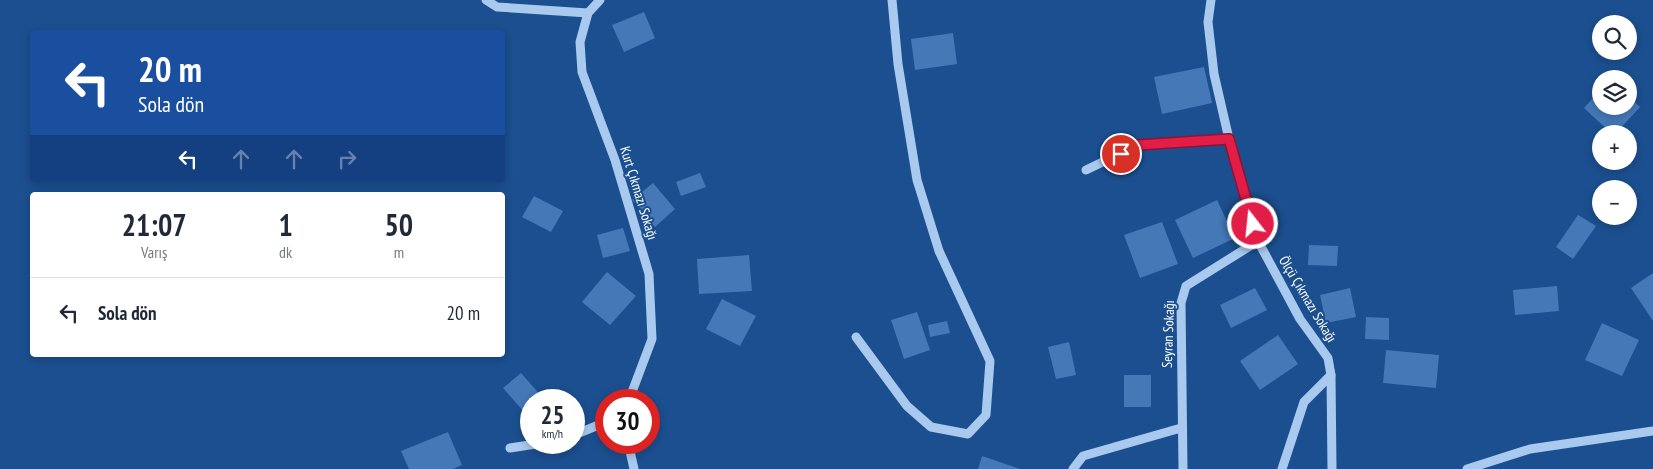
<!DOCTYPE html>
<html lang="tr">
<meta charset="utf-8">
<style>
body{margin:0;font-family:"PT Sans Narrow",sans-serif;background:#f6f6f7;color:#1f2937;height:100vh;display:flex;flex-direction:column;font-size:19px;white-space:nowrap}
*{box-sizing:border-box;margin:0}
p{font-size:16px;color:#747a83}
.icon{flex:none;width:28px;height:28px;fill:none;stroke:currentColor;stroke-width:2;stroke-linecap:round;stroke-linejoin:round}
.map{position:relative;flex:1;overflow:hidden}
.side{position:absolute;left:30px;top:192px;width:475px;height:165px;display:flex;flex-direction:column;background:#fff;border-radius:5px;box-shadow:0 2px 8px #0003}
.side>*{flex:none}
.top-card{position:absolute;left:30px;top:30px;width:475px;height:152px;border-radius:5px;box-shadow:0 2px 8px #0003;background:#1a4fa0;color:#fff;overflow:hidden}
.fabs{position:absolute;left:1592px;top:15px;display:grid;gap:10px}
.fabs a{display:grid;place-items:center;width:45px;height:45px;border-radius:50%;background:#fff;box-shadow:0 2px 8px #0003;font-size:25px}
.speed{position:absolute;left:520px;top:389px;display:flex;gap:10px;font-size:25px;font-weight:700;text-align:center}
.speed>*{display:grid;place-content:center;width:65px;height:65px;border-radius:50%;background:#fff;box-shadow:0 2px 8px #0003;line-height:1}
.speed small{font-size:12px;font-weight:400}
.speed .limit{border:8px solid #d22;background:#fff;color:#111}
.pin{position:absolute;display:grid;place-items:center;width:42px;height:42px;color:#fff;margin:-21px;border:2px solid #fff;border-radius:50%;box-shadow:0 1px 5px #0007}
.me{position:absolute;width:55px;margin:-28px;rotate:344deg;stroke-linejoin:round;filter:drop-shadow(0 0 4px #0008)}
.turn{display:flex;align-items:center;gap:18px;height:105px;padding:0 25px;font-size:22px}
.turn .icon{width:65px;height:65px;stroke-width:2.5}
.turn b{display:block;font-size:35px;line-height:42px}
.lanes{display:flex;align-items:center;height:48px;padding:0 25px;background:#0003;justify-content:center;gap:25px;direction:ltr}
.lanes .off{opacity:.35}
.eta{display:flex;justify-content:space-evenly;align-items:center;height:85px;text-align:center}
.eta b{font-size:30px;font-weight:600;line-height:35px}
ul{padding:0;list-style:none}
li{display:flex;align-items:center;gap:15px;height:70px;padding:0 25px;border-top:1px solid #e0e1e3}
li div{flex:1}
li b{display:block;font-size:19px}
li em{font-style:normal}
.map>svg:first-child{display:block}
.building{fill:#4478b7}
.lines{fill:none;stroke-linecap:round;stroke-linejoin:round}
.minor{stroke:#a9c9ee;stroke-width:9}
.route-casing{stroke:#92132f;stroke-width:12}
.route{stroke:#e11d48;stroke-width:9}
.labels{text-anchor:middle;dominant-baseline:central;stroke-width:4;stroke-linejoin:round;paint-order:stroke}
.street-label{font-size:14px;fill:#fff;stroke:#1b4f8f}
</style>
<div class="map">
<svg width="1653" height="469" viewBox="0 0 1653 469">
<rect width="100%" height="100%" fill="#1b4f8f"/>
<g class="building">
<polygon points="644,12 655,38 624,52 612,25"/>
<polygon points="953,33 957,64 915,70 911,39"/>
<polygon points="1204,67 1212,103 1162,114 1154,77"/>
<polygon points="1601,89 1601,106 1629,106 1629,97 1640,107 1615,134 1612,134 1584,108"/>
<polygon points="700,173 706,187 681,196 676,182"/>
<polygon points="653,183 675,209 655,227 632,200"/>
<polygon points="534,196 563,211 551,232 522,217"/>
<polygon points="1217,200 1235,238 1193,258 1175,220"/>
<polygon points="1578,215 1596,226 1573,259 1556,247"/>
<polygon points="1162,222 1178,264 1140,278 1124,235"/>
<polygon points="623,228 630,251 603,258 597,235"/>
<polygon points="1309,245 1338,246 1337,266 1308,265"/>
<polygon points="749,255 752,291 699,294 697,259"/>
<polygon points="607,272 636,296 610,325 582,302"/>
<polygon points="1653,273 1653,321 1631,288"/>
<polygon points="1557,286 1559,311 1515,315 1513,290"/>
<polygon points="1255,288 1267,310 1231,328 1220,305"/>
<polygon points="1350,288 1356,317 1326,323 1320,295"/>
<polygon points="722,299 756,316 740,346 706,329"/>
<polygon points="917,312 930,350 904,359 891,320"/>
<polygon points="1366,317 1389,318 1389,340 1365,339"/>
<polygon points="947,321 950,333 930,337 928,325"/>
<polygon points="1602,323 1639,340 1622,376 1585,360"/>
<polygon points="1278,335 1298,364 1260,390 1240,361"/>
<polygon points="1069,342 1076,375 1056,379 1048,347"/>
<polygon points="1386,350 1439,355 1436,388 1383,383"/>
<polygon points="521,373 543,398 531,400 531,408 525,413 503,388"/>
<rect x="1124" y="375" width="27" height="32"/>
<polygon points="448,432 462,465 453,469 409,469 401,451"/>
<polygon points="982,456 1020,469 978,469"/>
</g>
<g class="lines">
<g class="minor">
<polyline points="486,0 497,7 588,13"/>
<polyline points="600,0 588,13 580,42 582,72 615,160 649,274 652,339 629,400"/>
<polyline points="1211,0 1208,22 1214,74 1229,139 1258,241 1300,319 1328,358 1331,375 1332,469"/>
<polyline points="1086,170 1138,145 1229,139"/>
<polyline points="856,337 907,406 931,427 968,434 986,415 990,361 939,251 917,180 898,64 892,0"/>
<polyline points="574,435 606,422"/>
<polyline points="628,442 634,469"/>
<polyline points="510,448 549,442"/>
<polyline points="1073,469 1083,456 1181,428"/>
<polyline points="1183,469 1181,303 1186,286 1258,241"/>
<polyline points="1282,469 1304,402 1331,375"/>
<polyline points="1467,469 1530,449 1653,431"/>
</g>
</g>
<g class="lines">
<defs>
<polyline id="route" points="1121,154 1138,145 1229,139 1253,224"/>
</defs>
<use href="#route" class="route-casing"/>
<use href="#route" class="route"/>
</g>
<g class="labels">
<g class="street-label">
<text transform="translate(639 193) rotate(73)">Kurt Çıkmazı Sokağı</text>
<text transform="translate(1308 299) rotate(59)">Ölçü Çıkmazı Sokağı</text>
<text transform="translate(1168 334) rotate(-88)">Seyran Sokağı</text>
</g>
</g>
</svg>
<div class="fabs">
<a><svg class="icon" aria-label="search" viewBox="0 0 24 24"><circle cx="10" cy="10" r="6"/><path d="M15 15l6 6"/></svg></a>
<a><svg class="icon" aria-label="layers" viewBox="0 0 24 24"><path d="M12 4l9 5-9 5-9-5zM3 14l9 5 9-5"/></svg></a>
<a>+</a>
<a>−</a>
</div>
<div class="speed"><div>25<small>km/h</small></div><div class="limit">30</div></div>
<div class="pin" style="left:1121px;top:154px;background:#d93025"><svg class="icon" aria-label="arrive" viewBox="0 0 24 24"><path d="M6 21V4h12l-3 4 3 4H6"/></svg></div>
<svg class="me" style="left:1253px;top:224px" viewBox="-20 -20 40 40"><circle r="17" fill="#e11d48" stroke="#fff" stroke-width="3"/><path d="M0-11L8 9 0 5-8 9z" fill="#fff"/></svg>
<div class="top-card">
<div class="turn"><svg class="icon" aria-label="left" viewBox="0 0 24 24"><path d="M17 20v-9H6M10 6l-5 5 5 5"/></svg><div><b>20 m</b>Sola dön</div></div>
<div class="lanes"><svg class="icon" aria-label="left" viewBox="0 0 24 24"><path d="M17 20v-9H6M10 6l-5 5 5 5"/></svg><svg class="icon off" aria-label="ahead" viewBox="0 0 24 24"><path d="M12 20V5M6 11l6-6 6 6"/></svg><svg class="icon off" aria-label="ahead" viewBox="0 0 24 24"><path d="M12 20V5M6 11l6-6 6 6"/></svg><svg class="icon off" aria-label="right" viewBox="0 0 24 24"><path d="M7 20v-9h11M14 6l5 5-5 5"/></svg></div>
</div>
<section class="side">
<div class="eta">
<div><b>21:07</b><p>Varış</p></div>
<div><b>1</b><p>dk</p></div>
<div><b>50</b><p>m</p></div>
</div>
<ul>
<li><svg class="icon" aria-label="left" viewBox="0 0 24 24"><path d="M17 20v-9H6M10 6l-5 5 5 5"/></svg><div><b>Sola dön</b></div><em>20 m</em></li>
</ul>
</section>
</div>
